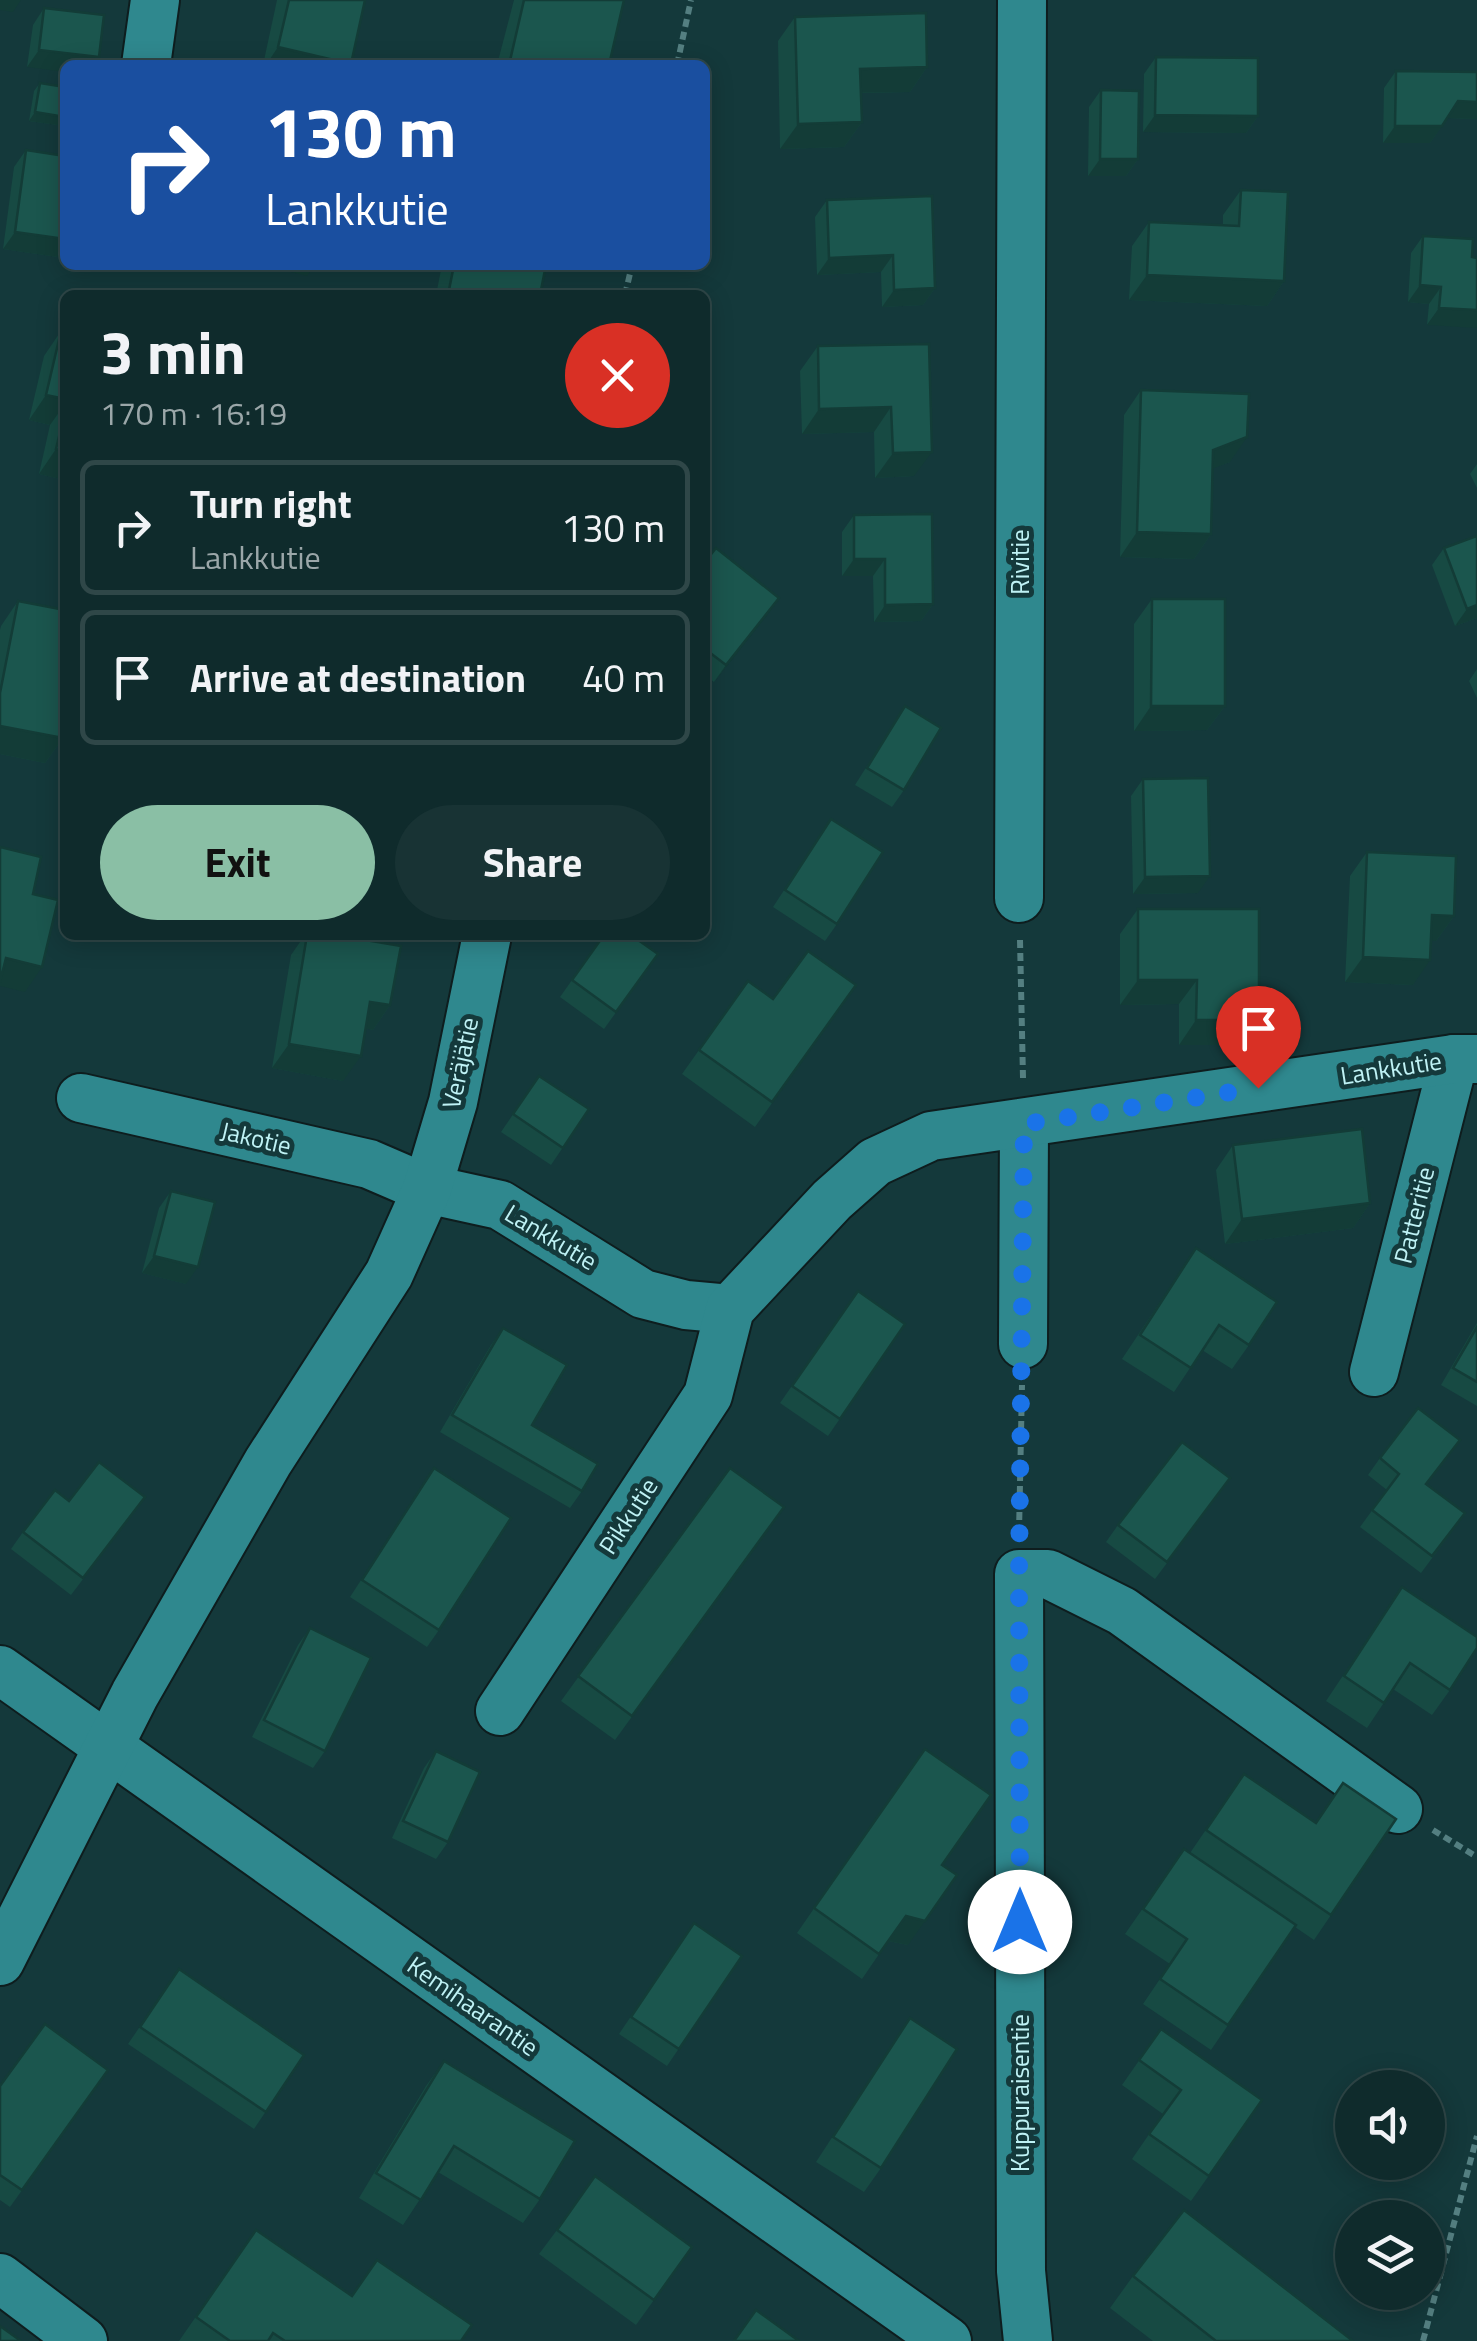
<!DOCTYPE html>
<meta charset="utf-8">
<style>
body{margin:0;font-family:"Titillium Web",sans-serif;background:#183334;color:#f1f3f6;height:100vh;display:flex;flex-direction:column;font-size:38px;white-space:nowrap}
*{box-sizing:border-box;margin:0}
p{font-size:32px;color:#9ba7a9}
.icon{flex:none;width:55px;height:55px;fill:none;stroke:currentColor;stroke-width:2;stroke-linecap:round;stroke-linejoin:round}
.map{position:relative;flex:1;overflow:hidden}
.sheet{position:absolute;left:60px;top:290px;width:650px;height:650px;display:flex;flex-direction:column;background:#0f2b2c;border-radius:15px;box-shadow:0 5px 25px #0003,0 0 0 2px #2f4748}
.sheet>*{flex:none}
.guide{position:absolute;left:60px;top:60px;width:650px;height:210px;border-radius:15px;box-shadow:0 5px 25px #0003,0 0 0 2px #2f4748;background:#1a4fa0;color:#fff;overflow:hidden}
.buttons{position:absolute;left:1335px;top:2070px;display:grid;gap:20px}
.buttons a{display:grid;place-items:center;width:110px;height:110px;border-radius:50%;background:#0f2b2c;box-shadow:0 5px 25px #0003,0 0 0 2px #2f4748;font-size:50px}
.pin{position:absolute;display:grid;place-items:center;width:85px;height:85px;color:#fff;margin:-102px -42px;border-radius:50% 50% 50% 0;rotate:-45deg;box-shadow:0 0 10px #0007}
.pin .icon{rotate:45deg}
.me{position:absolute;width:110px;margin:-55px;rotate:0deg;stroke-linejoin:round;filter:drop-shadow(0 0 8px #0008)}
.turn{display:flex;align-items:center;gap:35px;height:210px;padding:0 40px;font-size:45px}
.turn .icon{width:130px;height:130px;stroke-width:2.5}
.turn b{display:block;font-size:70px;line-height:85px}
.round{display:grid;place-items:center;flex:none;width:105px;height:105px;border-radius:52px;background:#183334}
.summary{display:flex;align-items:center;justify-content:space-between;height:170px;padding:0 40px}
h1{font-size:60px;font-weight:700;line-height:75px}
.cta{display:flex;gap:20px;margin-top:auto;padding:20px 40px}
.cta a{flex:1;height:115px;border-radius:60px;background:#8abfa5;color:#111;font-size:40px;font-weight:700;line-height:115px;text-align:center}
.cta a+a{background:#183334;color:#f1f3f6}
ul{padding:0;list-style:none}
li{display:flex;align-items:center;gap:30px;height:135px;margin:0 20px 15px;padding:0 20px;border:5px solid #2f4748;border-radius:15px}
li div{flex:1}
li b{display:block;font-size:38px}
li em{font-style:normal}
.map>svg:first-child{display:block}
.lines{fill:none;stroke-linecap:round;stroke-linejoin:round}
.minor-casing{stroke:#0e1d1e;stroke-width:52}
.path{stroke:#547f81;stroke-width:6;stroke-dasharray:8 5;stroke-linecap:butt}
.minor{stroke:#2f888e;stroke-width:48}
.wall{fill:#174a43}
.shaded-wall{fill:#133c37}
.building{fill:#1b564e;stroke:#133c37;stroke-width:2.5}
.route{stroke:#1a73e8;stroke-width:18;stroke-dasharray:0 32.4}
.labels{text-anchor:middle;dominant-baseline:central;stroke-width:10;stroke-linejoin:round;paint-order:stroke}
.street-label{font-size:25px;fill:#bff2f5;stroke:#14393b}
</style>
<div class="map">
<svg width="1477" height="2341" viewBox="0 0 1477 2341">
<rect width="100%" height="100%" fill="#14393b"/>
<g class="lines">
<defs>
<g id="minor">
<polyline points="146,65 155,0"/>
<polyline points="1019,898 1022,0"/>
<polyline points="81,1098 369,1164 427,1189 500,1205 643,1294 686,1305 730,1309"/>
<polyline points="1023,1344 1024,1124"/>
<polyline points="1374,1372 1454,1059"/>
<polyline points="0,1670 947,2341"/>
<polyline points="500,1711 708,1395 730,1309 832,1200 875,1162 931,1136 1454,1059 1477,1059"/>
<polyline points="0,1961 135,1694 268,1462 389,1274 427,1189 453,1102 487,935"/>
<polyline points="0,2278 83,2341"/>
<polyline points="1028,2341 1021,2271 1019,1574 1048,1574 1122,1611 1398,1809"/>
</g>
</defs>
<use href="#minor" class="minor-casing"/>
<g class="path">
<polyline points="677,65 691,0"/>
<polyline points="625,295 632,265"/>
<polyline points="1020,940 1023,1078"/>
<polyline points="1019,1533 1022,1385"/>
<polyline points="1433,1830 1477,1857"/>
<polyline points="1423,2341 1477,2136"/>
</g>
<use href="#minor" class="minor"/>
</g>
<g class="wall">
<polygon points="277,0 365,0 350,65 263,65"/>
<polygon points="514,0 624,0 609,65 497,65"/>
<polygon points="44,8 94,65 27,67 33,25"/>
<polygon points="795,17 927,67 910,92 861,93 862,122 844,147 780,149 778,41"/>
<polygon points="1156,57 1258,116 1246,133 1143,132 1144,74"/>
<polygon points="1396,71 1477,119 1447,118 1430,143 1383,143 1384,88"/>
<polygon points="40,83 65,87 65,126 29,121 34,91"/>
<polygon points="1101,90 1138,159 1126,176 1088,176 1089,107"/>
<polygon points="26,150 65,258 3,249 14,167"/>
<polygon points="1241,190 1284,281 1267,306 1129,300 1132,246 1149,222 1223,225 1223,215"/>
<polygon points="827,200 935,288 923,305 882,307 881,272 817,275 815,217"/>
<polygon points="1423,236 1472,257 1477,258 1427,325 1429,304 1408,302 1411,253"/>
<polygon points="442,265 546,265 540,295 436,295"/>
<polygon points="61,331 65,332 65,480 39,474 50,425 29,420 44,356"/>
<polygon points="929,344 914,476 875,478 874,432 802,434 800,371 818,346"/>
<polygon points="1141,390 1230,462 1213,468 1211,534 1194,559 1120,557 1124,415"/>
<polygon points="1477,464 1477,488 1470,474"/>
<polygon points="854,515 933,604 921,621 874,622 873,576 842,576 842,532"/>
<polygon points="1444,548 1477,618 1455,626 1432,565"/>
<polygon points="705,562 779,598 714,682 705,675"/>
<polygon points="1152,599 1225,706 1207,730 1134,731 1134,624"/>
<polygon points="18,601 63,738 45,763 0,754 0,630 1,626"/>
<polygon points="1477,669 1477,698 1469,681"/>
<polygon points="905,706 904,790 892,807 855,785"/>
<polygon points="1143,779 1198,893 1133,894 1131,796"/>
<polygon points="831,819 837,924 825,941 773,907"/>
<polygon points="1367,852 1454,916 1436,941 1431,940 1413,985 1345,982 1350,876"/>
<polygon points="1138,909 1259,1020 1242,1045 1179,1045 1179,1004 1120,1005 1120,934"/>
<polygon points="305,935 336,935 390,1005 373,1030 365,1028 343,1081 272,1068 291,955"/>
<polygon points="604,935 658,954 604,1029 560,997"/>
<polygon points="748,981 773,999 856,985 755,1127 682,1074"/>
<polygon points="539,1076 589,1109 551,1165 501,1132"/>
<polygon points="1233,1145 1370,1203 1353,1228 1225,1244 1216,1170"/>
<polygon points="171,1191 186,1284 142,1273 159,1208"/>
<polygon points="1196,1248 1249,1345 1232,1369 1202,1350 1174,1392 1122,1359"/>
<polygon points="858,1291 905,1324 828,1436 780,1403"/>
<polygon points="1477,1323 1477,1406 1441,1385"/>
<polygon points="503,1328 532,1425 582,1491 570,1508 440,1432 491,1345"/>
<polygon points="1448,1457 1427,1484 1453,1530 1421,1573 1360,1527 1387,1490 1368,1475 1380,1458"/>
<polygon points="434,1468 439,1630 427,1647 350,1597"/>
<polygon points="730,1468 784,1507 615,1740 561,1701"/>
<polygon points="1218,1495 1155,1579 1106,1542 1118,1525"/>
<polygon points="145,1497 71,1595 11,1549 23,1532 69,1501"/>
<polygon points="1402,1587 1450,1690 1432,1715 1393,1689 1367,1728 1326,1701"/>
<polygon points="310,1628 325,1751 313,1768 252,1737 298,1645"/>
<polygon points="925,1749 942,1865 908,1945 888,1941 862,1979 797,1933"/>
<polygon points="436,1751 448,1842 436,1859 392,1838 424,1768"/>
<polygon points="1244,1774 1331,1915 1314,1940 1295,1927 1211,2050 1143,2004 1170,1964 1125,1934 1184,1849 1190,1853"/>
<polygon points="694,1923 742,1956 667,2066 619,2034"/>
<polygon points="179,1969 304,2055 254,2129 128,2044"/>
<polygon points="910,2018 881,2168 864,2192 816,2162"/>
<polygon points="1161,2029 1262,2100 1191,2201 1132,2159 1163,2114 1122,2085"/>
<polygon points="444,2061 540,2199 523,2223 438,2172 403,2225 359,2198 426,2086"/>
<polygon points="108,2070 10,2207 0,2200 0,2086"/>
<polygon points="256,2230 352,2296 461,2341 179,2341"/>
<polygon points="557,2230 692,2247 636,2325 539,2254"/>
<polygon points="1133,2276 1353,2341 1153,2341 1110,2308"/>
</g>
<g class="shaded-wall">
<polygon points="0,0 21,0 13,12 0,10"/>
<polygon points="278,47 351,64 266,65"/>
<polygon points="39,50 99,57 94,65 65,65 65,72 27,67"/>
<polygon points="927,67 910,92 842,93 860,69"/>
<polygon points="1458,101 1477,102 1477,119 1446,118"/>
<polygon points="35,112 65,117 65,126 29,121"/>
<polygon points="1155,115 1258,116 1246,133 1143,132"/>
<polygon points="862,122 844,147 780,149 798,124"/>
<polygon points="1395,126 1442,126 1430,143 1383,143"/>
<polygon points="1100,159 1138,159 1126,176 1088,176"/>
<polygon points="15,232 65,239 65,258 3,249"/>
<polygon points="893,255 881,272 817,275 829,258"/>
<polygon points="265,265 315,265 307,276"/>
<polygon points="1147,275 1284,281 1267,306 1129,300"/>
<polygon points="1420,285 1441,287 1429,304 1408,302"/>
<polygon points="935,288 923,305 882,307 894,290"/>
<polygon points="1439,308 1477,310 1477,328 1427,325"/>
<polygon points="46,395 65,399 65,404 50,425 29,420"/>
<polygon points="891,407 874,432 802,434 819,409"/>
<polygon points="1247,437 1230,462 1196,475 1213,450"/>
<polygon points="56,449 65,451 65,480 39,474"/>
<polygon points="932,452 914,476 875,478 893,453"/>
<polygon points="1137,532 1211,534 1194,559 1120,557"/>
<polygon points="854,559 885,559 873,576 842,576"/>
<polygon points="779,598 767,615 714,682 726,665"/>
<polygon points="933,604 921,621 874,622 885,605"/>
<polygon points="1477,605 1477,618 1455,626 1467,609"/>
<polygon points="1151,706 1225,706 1207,730 1134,731"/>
<polygon points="0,726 63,738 45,763 0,754"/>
<polygon points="1210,876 1198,893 1133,894 1145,877"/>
<polygon points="1432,915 1454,916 1436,941 1415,940"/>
<polygon points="1363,957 1430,960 1413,985 1345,982"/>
<polygon points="6,958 42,967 25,992 0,986 0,966"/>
<polygon points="1138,980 1197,980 1179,1004 1120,1005"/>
<polygon points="370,1002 390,1005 373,1030 353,1026"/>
<polygon points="1196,1020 1259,1020 1242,1045 1179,1045"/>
<polygon points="289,1044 361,1056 343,1081 272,1068"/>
<polygon points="1370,1203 1353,1228 1225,1244 1242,1219"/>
<polygon points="154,1256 198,1267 186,1284 142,1273"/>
<polygon points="906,1916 925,1921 908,1945 888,1941"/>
</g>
<g class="building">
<polygon points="289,0 365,0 351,64 278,47"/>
<polygon points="524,0 624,0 609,65 509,65"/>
<polygon points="44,8 104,15 99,57 39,50"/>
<polygon points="926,13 927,67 860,69 862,122 798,124 795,17"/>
<polygon points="1156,57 1258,58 1258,116 1155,115"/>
<polygon points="1396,71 1477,72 1477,102 1458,101 1442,126 1395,126"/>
<polygon points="40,83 65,87 65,117 35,112"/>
<polygon points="1101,90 1139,91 1138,159 1100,159"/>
<polygon points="26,150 65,156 65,239 15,232"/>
<polygon points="1241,190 1288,192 1284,281 1147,275 1149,222 1239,226"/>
<polygon points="932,196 935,288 894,290 893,255 829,258 827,200"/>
<polygon points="1423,236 1473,239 1472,257 1477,258 1477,310 1439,308 1441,287 1420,285"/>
<polygon points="454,265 546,265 540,295 448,295"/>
<polygon points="61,331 65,332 65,399 46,395"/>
<polygon points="929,344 932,452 893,453 891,407 819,409 818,346"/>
<polygon points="1141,390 1249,394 1247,437 1213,450 1211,534 1137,532"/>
<polygon points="65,411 65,451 56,449"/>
<polygon points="932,514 933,604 885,605 885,559 854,559 854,515"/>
<polygon points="1477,536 1477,605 1467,609 1444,548"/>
<polygon points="716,548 779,598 726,665 705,649 705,562"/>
<polygon points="1152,599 1225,599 1225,706 1151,706"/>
<polygon points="18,601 65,610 65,727 63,738 0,726 0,693"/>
<polygon points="905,706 941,728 904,790 867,768"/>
<polygon points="1208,778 1210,876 1145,877 1143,779"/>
<polygon points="831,819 883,852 837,924 785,890"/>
<polygon points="0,847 41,857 33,894 58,900 42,967 6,958 0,982"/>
<polygon points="1367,852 1456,856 1454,916 1432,915 1430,960 1363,957"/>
<polygon points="1138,909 1259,909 1259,1020 1196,1020 1197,980 1138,980"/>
<polygon points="307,935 336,935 401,946 390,1005 370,1002 361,1056 289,1044"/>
<polygon points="604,935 631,935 658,954 616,1012 572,980"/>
<polygon points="808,951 856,985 772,1102 699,1050 748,981 773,999"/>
<polygon points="539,1076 589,1109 563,1148 513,1114"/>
<polygon points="1362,1129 1370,1203 1242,1219 1233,1145"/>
<polygon points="171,1191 215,1202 198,1267 154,1256"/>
<polygon points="1196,1248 1277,1302 1249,1345 1219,1325 1191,1368 1140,1335"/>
<polygon points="858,1291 905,1324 840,1419 792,1386"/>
<polygon points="1477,1327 1477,1382 1453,1368"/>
<polygon points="503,1328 567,1365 532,1425 598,1464 582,1491 452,1415"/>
<polygon points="1418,1408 1460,1440 1426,1484 1465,1513 1432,1556 1372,1510 1399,1474 1380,1458"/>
<polygon points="1182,1442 1230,1478 1167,1562 1118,1525"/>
<polygon points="99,1462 145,1497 83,1578 23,1532 55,1490 69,1501"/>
<polygon points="434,1468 511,1518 439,1630 362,1580"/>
<polygon points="730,1468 784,1507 632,1716 578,1676"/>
<polygon points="1402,1587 1477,1637 1477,1648 1450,1690 1410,1663 1384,1703 1344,1676"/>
<polygon points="310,1628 371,1658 325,1751 264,1720"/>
<polygon points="925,1749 991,1795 942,1865 957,1875 925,1921 906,1916 879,1954 814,1908"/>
<polygon points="436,1751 480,1772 448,1842 403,1821"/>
<polygon points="1244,1774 1316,1823 1343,1783 1396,1819 1331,1915 1206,1830"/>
<polygon points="1184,1849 1296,1925 1228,2025 1160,1979 1187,1939 1143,1909"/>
<polygon points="694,1923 742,1956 679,2049 631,2017"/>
<polygon points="179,1969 304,2055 266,2112 140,2027"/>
<polygon points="910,2018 957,2049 881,2168 833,2137"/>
<polygon points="45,2024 108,2070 22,2190 0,2175 0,2086"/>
<polygon points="1161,2029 1262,2100 1209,2176 1149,2134 1181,2090 1139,2060"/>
<polygon points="444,2061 575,2141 540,2199 454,2146 421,2200 376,2173"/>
<polygon points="595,2176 692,2247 654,2300 557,2230"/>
<polygon points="1184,2210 1353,2341 1216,2341 1133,2276"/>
<polygon points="256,2230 352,2296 377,2260 472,2325 461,2341 285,2341 273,2333 268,2341 230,2341 196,2317"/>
<polygon points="756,2310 799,2341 734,2341"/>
<polygon points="0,2326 21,2341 0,2341"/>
</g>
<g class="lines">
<polyline class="route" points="1020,1922 1019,1574 1024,1124 1258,1088"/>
</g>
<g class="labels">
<g class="street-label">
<text transform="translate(1020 562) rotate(-90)">Rivitie</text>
<text transform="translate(460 1063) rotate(-78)">Veräjätie</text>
<text transform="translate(1391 1068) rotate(-9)">Lankkutie</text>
<text transform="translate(256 1138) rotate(13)">Jakotie</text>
<text transform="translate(1414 1215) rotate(-76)">Patteritie</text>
<text transform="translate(551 1237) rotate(31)">Lankkutie</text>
<text transform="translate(628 1516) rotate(-57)">Pikkutie</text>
<text transform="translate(473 2006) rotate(35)">Kemihaarantie</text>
<text transform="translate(1020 2093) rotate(-90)">Kuppuraisentie</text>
</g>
</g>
</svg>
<div class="buttons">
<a><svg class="icon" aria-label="sound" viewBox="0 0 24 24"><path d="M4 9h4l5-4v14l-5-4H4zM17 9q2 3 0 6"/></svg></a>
<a><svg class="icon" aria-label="layers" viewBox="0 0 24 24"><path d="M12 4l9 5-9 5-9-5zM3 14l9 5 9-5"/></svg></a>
</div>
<div class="pin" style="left:1258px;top:1088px;background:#d93025"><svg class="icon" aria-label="arrive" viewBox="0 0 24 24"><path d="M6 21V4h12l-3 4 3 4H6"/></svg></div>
<svg class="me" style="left:1020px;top:1922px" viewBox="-20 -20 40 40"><circle r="19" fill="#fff"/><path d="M0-13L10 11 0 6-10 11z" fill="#1a73e8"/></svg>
<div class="guide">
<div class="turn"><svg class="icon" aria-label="right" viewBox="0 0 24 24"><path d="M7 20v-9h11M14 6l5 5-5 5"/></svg><div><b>130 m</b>Lankkutie</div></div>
</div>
<section class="sheet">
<div class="summary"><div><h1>3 min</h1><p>170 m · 16:19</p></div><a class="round" style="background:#d93025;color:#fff"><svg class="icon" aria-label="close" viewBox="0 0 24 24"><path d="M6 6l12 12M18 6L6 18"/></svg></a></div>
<ul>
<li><svg class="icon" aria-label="right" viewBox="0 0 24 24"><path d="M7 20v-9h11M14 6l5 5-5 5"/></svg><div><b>Turn right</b><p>Lankkutie</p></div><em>130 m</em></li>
<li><svg class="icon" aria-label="arrive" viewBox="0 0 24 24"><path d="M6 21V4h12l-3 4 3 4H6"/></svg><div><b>Arrive at destination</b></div><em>40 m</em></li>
</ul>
<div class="cta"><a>Exit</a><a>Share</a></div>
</section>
</div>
